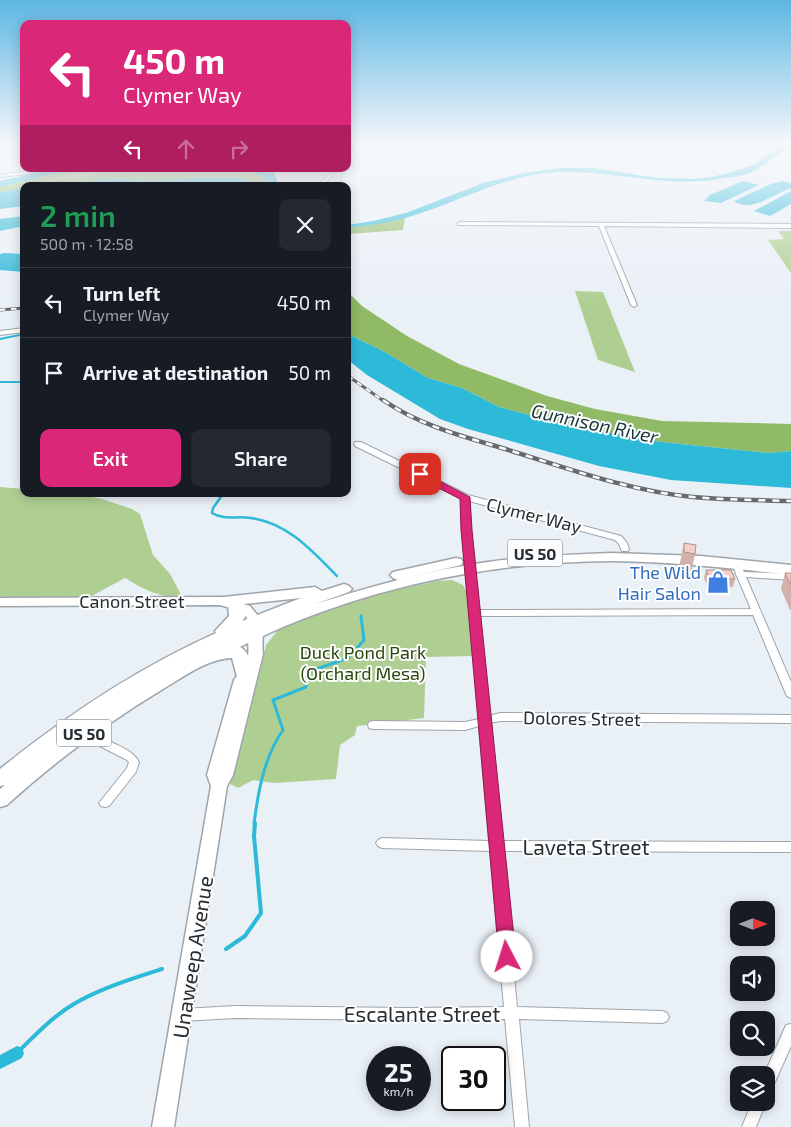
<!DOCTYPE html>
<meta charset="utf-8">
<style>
body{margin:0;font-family:"Exo 2",sans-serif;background:#242831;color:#f1f3f6;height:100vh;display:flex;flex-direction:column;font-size:19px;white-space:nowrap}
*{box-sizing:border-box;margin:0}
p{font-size:16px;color:#9ea1a6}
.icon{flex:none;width:28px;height:28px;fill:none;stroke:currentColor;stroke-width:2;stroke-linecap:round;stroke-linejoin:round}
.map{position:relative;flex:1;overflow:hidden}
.details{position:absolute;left:20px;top:182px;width:331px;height:315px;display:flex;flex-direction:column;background:#171b24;border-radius:10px;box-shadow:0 2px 12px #0003}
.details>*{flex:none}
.hud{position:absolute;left:20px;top:20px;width:331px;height:152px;border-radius:10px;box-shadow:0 2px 12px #0003;background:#db2777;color:#fff;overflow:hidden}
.needle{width:32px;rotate:90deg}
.controls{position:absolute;left:730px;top:901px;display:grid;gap:10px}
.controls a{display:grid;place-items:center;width:45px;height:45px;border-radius:10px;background:#171b24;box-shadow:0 2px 12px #0003;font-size:25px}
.speed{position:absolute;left:366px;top:1046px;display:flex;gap:10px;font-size:25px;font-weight:700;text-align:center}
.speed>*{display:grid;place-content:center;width:65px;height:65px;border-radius:50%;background:#171b24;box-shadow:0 2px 12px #0003;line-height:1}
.speed small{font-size:12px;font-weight:400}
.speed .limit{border:2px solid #111;border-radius:8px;background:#fff;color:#111}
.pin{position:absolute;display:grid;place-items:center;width:42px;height:42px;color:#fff;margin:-21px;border-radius:10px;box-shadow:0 2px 8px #0006}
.me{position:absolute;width:55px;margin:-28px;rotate:355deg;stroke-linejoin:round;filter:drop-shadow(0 0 4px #0008)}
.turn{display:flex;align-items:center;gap:18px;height:105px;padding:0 20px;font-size:22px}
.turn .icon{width:65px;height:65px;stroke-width:2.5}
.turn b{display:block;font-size:35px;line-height:42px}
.lanes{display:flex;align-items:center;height:48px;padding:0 20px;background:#0003;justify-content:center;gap:25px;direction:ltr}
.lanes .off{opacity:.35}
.round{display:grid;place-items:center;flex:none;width:52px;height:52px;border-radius:10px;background:#242831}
.overview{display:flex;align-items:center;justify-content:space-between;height:85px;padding:0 20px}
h1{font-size:30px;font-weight:600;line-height:38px;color:#1e9e55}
.cta{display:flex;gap:10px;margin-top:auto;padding:10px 20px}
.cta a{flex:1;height:58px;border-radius:10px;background:#db2777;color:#fff;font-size:20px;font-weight:600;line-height:58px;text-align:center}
.cta a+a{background:#242831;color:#f1f3f6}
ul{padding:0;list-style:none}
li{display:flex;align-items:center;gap:15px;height:70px;padding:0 20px;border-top:1px solid #363941}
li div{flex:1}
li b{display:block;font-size:19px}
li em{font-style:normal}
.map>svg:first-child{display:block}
.green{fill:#afcf92}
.forest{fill:#91ba66}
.water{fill:#2db9d8}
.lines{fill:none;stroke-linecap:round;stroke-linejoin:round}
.stream-far3{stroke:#2db9d8;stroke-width:2}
.stream-far2{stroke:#2db9d8;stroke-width:2.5}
.stream-far1{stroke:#2db9d8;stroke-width:3}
.stream{stroke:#2db9d8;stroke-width:4}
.canal{fill:#2db9d8;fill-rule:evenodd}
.minor-casing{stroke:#9ea5ab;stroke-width:2}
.tertiary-casing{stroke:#9ea5ab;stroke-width:3}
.secondary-casing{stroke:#9ea5ab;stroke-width:3}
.trunk-casing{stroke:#9ea5ab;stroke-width:3}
.minor{fill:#fff;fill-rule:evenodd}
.tertiary{fill:#fff;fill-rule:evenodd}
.secondary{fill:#fff;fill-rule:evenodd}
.trunk{fill:#fff;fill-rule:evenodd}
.rail-far1-casing{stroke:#666a6d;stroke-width:3}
.rail-casing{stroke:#666a6d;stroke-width:4.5}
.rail-far1{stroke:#fbfdfe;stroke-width:2;stroke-dasharray:5.5;stroke-linecap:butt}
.rail{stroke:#fbfdfe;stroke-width:2.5;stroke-dasharray:7;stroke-linecap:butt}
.wall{fill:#d4b0ad}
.building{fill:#f7cdc9;stroke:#ad908d}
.route{fill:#db2777;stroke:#8e194d}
.labels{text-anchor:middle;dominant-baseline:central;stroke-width:4;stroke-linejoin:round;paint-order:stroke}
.shield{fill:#fbfdfe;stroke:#696b6d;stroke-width:1}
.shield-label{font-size:16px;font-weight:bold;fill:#2a2d2f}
.street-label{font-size:18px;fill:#2a2d2f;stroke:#fbfdfe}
.shop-label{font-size:18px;fill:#366cbe;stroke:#fbfdfe;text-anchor:end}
.park-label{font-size:18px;fill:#2c4608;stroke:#fbfdfe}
.water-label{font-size:19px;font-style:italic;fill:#1c3339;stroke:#fbfdfe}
.near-street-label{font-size:21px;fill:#2a2d2f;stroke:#fbfdfe}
</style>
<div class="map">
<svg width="791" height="1127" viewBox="0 0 791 1127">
<rect width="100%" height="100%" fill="#e9f0f6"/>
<g class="green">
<polygon points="224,169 226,172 101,174 39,183 75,172 95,170"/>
<polygon points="778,231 791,231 791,273 768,240 784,239"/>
<polygon points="575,291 603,292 635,372 598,360"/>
<path d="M 0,487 L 24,489 L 24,494 L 78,494 L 102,499 L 132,509 L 140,514 L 153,555 L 170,574 L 183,598 C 161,598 144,590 125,578 L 88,598 L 0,598 Z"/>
<polygon points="452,580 463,585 470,598 473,656 426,657 424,718 357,726 355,735 340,745 336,779 274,783 253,780 238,788 230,784 236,768 266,645 278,630 339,605 364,597 437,581"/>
</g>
<g class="forest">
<path d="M 74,169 L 115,169 L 75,172 L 42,182 L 101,174 L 226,172 L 224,169 C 246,169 255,166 270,184 L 269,186 L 256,186 L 110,179 L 51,186 L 24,186 L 24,189 L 0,192 L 0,187 Z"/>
<polygon points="405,218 403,230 348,234 348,228"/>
<polygon points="348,292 362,306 407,336 459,364 547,396 595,409 662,421 791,424 791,451 769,453 661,442 571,426 518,412 499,407 462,388 428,378 385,352 348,334"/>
</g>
<g class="water">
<path d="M 776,143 L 786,143 L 785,150 C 774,158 762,167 750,173 C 742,176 732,177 724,178 C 664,190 607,167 547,173 C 501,178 462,200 418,214 C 395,222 371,225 348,228 L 348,225 L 373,221 L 406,213 L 483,183 L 524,173 L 561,168 L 593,168 L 657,178 L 694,179 L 712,177 L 742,169 L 755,164 L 777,147 Z"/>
<polygon points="53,169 74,169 0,187 0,181"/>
<polygon points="249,169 268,169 274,172 279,186 269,186 263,177"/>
<path d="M 223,177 C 234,178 248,178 256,186 L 51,186 L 110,179 L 147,181 Z"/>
<polygon points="743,181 759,185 721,203 704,201 710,195"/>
<path d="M 783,181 L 791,183 L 791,188 C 774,194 751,213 734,201 L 773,183 Z"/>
<polygon points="24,189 24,206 0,209 0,192"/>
<polygon points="791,191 791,204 770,216 754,211"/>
<polygon points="24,216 24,226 0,231 0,219"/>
<polygon points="4,253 24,254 24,272 0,270 0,254"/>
<polygon points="348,334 385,352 428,378 462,388 499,407 518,412 571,426 661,442 769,453 791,451 791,488 671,480 599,466 468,429 440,419 367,375 348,360"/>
</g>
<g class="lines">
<g class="stream-far3">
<polyline points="0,339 24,334"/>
<polyline points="0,382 24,382"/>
</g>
<path class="stream-far2" d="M 223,494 L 213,508 L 212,513 C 223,520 238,516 251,518 C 288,523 312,551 337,576"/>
<path class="stream-far1" d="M 254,824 C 258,792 264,757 283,730 L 273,700 L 306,687 L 308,672 L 348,658 L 364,640 L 361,616"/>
<g class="stream">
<polyline points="226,949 245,936 261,913 254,836 255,823"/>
<path d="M 17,1053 C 36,1034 55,1014 79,1001 C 105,987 134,978 162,969"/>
</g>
<polygon class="canal" points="17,1046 22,1048 24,1053 22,1058 0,1069 0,1055"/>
<defs>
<g id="minor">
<polygon points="370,143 375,143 358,153 350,161 348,161 348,158 354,151"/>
<polygon points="42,169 49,169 28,174 0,177 0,175"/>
<polygon points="336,169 340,169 321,186 316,186"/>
<polygon points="460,222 791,224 791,228 604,226 637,305 634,307 631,305 599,226 458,225 458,223"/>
<polygon points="24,328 24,332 0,335 0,331"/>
<polygon points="355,442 361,442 468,495 621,536 627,543 629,549 628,551 622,551 619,544 615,540 469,501 470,530 478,610 751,609 737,576 735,574 736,573 732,563 733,561 739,561 744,572 791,574 791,580 746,577 791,682 791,698 787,696 786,694 753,615 479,616 489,716 500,713 791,715 791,723 500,721 489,723 501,841 791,842 791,852 502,851 517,1007 662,1011 667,1013 669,1017 667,1021 662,1023 519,1019 529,1127 515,1127 505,1019 407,1020 235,1018 183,1021 178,1019 176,1015 178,1011 183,1009 235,1006 407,1008 504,1007 490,851 382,848 378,846 376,843 378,840 382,838 489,841 479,726 465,730 373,729 369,728 368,725 369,722 373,721 465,722 479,719 462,530 461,498 355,446 354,444"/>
<path d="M 88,723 L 92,724 L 93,727 L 92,729 C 105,744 130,745 139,762 L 136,772 L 109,806 L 105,807 L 101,806 L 99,803 L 127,768 L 129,762 L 127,760 L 90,741 L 82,730 L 84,724 Z"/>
<polygon points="791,1024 791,1046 771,1091 766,1093 766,1075 764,1075 786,1025"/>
<polygon points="752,1102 766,1102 756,1127 742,1127"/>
</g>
<polygon id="tertiary" points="220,597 250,606 262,621 256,625 252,624 241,611 220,605 0,606 0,598"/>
<path id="secondary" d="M 256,620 L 261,621 C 265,629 261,644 263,654 L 233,775 L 227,786 L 174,1127 L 152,1127 L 211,786 L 207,775 L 234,680 L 236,677 L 243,676 C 245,669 247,663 248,656 C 250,645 245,632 251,621 Z"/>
<g id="trunk">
<path d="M 611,553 L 701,556 L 791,565 L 791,575 C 732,568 673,562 614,561 C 487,561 354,590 240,647 C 250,652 250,663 251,673 L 249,677 L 243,679 L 237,677 L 232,658 C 207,659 185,676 163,689 C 107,723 55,761 7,805 L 0,807 L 0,789 L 5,785 L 0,786 L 0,769 C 67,715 138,668 216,633 L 215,631 L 229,616 L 228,605 L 214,604 L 212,601 L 214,598 L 315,587 L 322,591 L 344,584 L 349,586 L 352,589 L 349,592 L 315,604 C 364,589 413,574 463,566 C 512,557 561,555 611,553 ZM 301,598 L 242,621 L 245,617 L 244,604 Z"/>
<polygon points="456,558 461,559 463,562 461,565 398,580 393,578 390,575 393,572"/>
</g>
</defs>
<use href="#minor" class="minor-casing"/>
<use href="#tertiary" class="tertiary-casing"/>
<use href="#secondary" class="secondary-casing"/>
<use href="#trunk" class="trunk-casing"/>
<use href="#minor" class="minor"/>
<use href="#tertiary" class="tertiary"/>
<use href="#secondary" class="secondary"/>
<use href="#trunk" class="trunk"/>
<defs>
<g id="rail-far1">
<polyline points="0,310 24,308"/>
<polyline points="348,376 385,402"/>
</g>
<path id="rail" d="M 383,400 C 419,425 461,436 502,448 C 564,467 628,491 693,497 C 725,500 758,500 791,501"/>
</defs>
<use href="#rail-far1" class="rail-far1-casing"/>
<use href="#rail" class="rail-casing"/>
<use href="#rail-far1" class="rail-far1"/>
<use href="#rail" class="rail"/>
</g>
<g class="wall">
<polygon points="684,543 695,554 690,579 679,577 679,567"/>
<polygon points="706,570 735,579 733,587 720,587 719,585 707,585 704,578"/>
<polygon points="785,573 791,573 791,610 790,610 781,589"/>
</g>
<g class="building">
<polygon points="684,543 696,545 695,554 684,552"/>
<polygon points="706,570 731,570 735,579 722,579 721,577 709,577"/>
<polygon points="785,573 791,573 791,585"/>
</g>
<linearGradient id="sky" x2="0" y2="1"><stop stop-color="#5db6e2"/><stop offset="0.48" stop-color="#f5f8fb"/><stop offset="1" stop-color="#f5f8fb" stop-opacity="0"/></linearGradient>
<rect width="791" height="301" fill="url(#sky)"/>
<polygon class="route" points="420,471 470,497 472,530 516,957 513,962 507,964 501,962 499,957 461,530 460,499 417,477 415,474"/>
<defs>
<symbol id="shop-bare" viewBox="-9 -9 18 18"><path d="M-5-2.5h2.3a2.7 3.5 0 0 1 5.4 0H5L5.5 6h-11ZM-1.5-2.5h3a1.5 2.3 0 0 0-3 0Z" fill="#3f7fe0" stroke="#fbfdfe" stroke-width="2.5" paint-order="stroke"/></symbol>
</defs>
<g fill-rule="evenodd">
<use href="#shop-bare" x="702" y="566" width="32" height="32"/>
</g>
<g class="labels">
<g class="shield">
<rect x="507.5" y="539.5" width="55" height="27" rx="4"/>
<rect x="56.5" y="719.5" width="55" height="27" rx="4"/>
</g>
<g class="shield-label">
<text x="535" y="553">US 50</text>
<text x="84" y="733">US 50</text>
</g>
<g class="street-label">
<text transform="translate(534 515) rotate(14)">Clymer Way</text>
<text x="132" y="601">Canon Street</text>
<text transform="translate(582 718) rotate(1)">Dolores Street</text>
</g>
<g class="shop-label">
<text x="701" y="572">The Wild<tspan x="701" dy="21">Hair Salon</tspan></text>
</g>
<g class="park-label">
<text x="363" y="652">Duck Pond Park<tspan x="363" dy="21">(Orchard Mesa)</tspan></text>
</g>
<g class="water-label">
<text transform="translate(595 423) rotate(12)">Gunnison River</text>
</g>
<g class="near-street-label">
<text x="586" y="846">Laveta Street</text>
<text transform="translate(192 957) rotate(-81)">Unaweep Avenue</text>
<text x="422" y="1013">Escalante Street</text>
</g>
</g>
</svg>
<div class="controls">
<a><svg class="needle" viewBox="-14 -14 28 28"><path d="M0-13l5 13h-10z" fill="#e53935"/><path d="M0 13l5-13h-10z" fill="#9ea1a6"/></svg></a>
<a><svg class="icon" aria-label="sound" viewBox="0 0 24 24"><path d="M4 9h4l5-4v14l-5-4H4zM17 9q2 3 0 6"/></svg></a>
<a><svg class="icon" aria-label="search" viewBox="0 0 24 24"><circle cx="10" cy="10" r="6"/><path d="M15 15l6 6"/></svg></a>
<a><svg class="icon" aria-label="layers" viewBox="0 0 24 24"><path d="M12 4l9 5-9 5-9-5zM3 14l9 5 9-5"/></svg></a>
</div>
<div class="speed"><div>25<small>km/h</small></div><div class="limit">30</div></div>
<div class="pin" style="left:420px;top:474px;background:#d93025"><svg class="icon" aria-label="arrive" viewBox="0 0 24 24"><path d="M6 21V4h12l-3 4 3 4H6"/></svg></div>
<svg class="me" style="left:507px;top:957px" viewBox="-20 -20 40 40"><circle r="19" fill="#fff"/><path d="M0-13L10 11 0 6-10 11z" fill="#db2777"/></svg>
<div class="hud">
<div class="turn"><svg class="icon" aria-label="left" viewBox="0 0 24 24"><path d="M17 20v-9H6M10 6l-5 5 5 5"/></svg><div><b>450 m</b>Clymer Way</div></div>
<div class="lanes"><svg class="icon" aria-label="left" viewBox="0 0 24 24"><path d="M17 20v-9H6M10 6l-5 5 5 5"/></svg><svg class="icon off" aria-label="ahead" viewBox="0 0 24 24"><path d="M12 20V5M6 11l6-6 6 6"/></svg><svg class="icon off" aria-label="right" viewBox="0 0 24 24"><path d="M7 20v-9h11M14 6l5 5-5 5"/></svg></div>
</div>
<section class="details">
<div class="overview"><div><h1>2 min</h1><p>500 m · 12:58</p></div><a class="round"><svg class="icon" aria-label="close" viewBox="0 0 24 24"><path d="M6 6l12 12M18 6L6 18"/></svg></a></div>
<ul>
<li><svg class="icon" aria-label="left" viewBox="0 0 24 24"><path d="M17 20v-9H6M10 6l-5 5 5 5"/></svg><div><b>Turn left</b><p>Clymer Way</p></div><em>450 m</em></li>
<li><svg class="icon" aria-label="arrive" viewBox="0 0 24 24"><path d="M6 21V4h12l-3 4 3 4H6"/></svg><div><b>Arrive at destination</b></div><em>50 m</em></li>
</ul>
<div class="cta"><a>Exit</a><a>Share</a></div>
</section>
</div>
